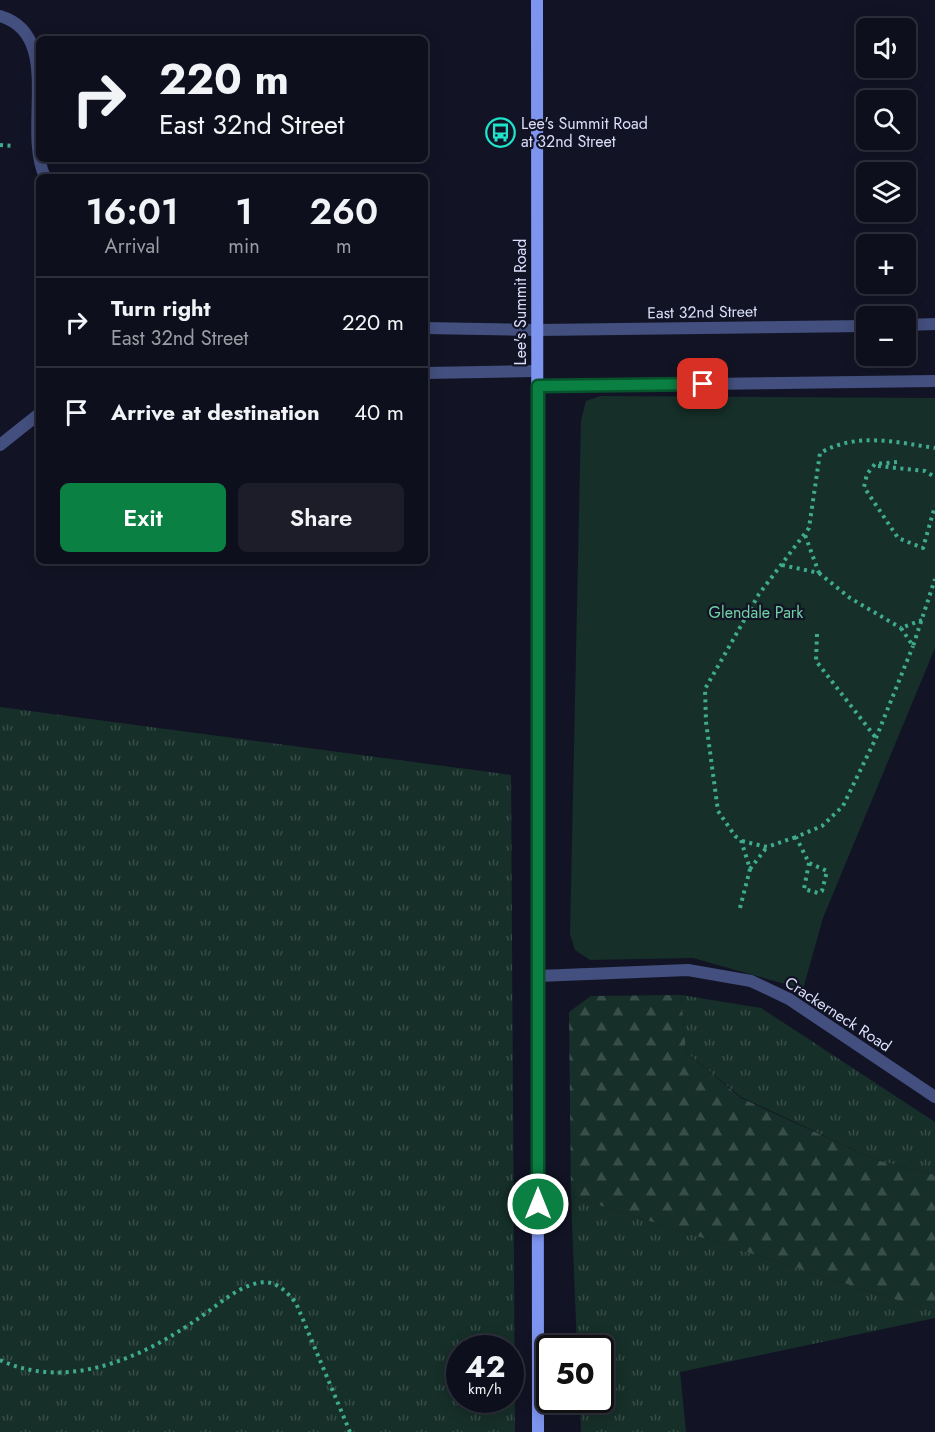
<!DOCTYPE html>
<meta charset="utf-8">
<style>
body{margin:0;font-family:Jost,sans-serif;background:#1c1d29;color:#f1f3f6;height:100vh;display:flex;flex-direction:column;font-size:22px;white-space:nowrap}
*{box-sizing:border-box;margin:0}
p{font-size:20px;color:#9b9ca3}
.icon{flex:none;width:33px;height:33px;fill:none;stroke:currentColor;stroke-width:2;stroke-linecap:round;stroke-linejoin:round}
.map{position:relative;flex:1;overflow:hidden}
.details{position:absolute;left:36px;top:174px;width:392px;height:390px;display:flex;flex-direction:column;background:#0e0f1c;border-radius:9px;box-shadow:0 3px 15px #0003,0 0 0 2px #2e2f3b}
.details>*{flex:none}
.banner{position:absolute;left:36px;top:36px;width:392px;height:126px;border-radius:9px;box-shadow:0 3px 15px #0003,0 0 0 2px #2e2f3b;background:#0e0f1c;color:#f1f3f6;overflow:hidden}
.buttons{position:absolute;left:856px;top:18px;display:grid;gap:12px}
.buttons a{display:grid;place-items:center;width:60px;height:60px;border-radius:9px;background:#0e0f1c;box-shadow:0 3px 15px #0003,0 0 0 2px #2e2f3b;font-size:30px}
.speed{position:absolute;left:446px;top:1335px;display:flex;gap:12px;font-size:30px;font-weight:700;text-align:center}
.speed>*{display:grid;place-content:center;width:78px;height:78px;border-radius:50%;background:#0e0f1c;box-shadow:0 3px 15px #0003,0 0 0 2px #2e2f3b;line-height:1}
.speed small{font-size:15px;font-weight:400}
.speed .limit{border:3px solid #111;border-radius:9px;background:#fff;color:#111}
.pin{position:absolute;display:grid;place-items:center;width:51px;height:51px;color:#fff;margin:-26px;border-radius:12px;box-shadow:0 3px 9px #0006}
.me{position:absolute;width:66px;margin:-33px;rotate:0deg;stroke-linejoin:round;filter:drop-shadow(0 0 4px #0008)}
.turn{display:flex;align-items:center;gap:21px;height:126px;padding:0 24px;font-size:27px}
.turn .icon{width:78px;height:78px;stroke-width:2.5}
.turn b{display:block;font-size:42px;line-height:51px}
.eta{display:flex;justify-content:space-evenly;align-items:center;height:102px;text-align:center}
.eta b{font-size:36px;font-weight:600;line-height:42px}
.primary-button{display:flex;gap:12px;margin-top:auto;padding:12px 24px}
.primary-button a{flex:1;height:69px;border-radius:9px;background:#0b8043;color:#fff;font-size:24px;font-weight:600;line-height:69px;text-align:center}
.primary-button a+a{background:#1c1d29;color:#f1f3f6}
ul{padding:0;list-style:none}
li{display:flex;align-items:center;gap:18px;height:90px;padding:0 24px;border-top:2px solid #2e2f3b}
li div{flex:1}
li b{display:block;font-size:22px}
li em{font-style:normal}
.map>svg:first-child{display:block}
.grass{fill:url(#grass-tufts);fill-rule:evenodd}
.forest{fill:url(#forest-firs)}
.park{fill:#162f28}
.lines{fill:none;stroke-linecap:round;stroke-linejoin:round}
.path{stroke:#3fab8c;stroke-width:4;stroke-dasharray:3 4.5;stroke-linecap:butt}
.lane{stroke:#434f7e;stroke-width:12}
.street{stroke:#434f7e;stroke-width:12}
.secondary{stroke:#7e95ef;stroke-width:12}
.route-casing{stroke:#07532c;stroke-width:15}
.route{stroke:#0b8043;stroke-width:10}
.labels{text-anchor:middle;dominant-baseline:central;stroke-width:4.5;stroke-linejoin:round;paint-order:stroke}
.poi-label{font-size:16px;fill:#dbdffa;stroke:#121425;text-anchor:start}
.street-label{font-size:16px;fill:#dbdffa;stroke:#121425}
.park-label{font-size:16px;fill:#70d2a3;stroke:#121425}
</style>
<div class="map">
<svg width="935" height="1432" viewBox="0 0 935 1432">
<defs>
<pattern id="grass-tufts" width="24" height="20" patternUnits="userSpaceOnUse" patternTransform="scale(1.5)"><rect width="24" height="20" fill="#162f28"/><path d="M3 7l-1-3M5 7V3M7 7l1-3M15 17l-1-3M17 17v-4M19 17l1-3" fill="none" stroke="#374d48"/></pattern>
<pattern id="forest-firs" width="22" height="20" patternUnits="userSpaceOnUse" patternTransform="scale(1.5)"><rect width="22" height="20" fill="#162f28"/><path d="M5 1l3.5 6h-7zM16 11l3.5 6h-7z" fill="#374d48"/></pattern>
</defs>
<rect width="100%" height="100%" fill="#121425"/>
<g class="grass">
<path d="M 0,707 L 511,775 L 515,1432 L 0,1432 ZM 459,1348 L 510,1348 L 510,1400 L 459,1400 Z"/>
<polygon points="681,995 761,1008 935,1122 935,1175 876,1160 741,1097 686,1052"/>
<polygon points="571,1196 935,1312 935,1318 680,1372 686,1432 581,1432 580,1400 600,1400 600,1348 577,1348"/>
</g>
<polygon class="forest" points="681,995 686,1052 741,1098 876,1160 935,1175 935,1312 571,1196 569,1012 591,996"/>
<polygon class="park" points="600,396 935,398 935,648 823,918 803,989 693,958 590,960 575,950 570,934 581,420 586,401"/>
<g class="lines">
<g class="path">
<polyline points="0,145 15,146"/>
<polyline points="897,462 875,464 867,474 864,487 898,538 923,548 935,506"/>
<polyline points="878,466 925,471 935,477"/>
<polyline points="782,565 819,573 805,535"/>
<polyline points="819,573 850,598 901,628"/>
<polyline points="922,620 901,628 913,646 935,579"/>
<polyline points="817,634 816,661 876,738"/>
<polyline points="742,841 767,847 796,837"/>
<polyline points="809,863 804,889 818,893 822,891 827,871 809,863 796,837 822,826 843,806 876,738 913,646"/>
<polyline points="750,869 767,847"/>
<path d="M 740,908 L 750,869 L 741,840 L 735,836 L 718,811 L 706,722 L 705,689 L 759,594 L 809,528 L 820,453 C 857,432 895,442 935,448"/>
<path d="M 0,1360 C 66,1391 140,1359 196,1320 C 215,1308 236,1287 258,1283 C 275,1279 286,1291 296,1303 L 350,1432"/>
</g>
<g class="lane">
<path d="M 0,16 C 64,35 22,128 45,177"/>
<polyline points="424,328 538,330"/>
<polyline points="424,373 536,371"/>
<polyline points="0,445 39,414"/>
</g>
<g class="street">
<polyline points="906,325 935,324"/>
<polyline points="538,330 867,326"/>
<polyline points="538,386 935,381"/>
<polyline points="538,976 688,970 751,981 789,999 935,1097"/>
</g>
<polyline class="secondary" points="537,0 538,1432"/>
</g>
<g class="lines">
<defs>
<polyline id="route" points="538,1204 538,386 703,384"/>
</defs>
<use href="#route" class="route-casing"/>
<use href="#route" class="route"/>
</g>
<defs>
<symbol id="bus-ring" viewBox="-11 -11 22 22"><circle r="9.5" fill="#121425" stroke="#1fe3ca" stroke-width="1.5"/><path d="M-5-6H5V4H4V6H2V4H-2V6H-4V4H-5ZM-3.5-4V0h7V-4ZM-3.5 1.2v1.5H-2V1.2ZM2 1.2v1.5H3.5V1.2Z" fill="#1fe3ca"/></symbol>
</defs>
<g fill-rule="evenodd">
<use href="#bus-ring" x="484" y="116" width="33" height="33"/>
</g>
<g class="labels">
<g class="poi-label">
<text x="521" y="123">Lee's Summit Road<tspan x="521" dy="18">at 32nd Street</tspan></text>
</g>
<g class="street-label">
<text transform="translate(520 302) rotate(-90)">Lee's Summit Road</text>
<text transform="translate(702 312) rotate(-1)">East 32nd Street</text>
<text transform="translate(838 1014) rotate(33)">Crackerneck Road</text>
</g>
<g class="park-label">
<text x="756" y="612">Glendale Park</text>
</g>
</g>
</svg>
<div class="buttons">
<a><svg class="icon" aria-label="sound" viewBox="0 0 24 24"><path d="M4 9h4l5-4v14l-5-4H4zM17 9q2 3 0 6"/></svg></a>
<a><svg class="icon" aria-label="search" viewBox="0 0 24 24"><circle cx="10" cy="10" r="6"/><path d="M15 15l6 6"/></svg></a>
<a><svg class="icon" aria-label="layers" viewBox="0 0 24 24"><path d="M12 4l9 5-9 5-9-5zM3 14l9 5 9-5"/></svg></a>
<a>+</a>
<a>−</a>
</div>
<div class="speed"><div>42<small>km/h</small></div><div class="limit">50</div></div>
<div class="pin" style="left:703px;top:384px;background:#d93025"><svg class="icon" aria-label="arrive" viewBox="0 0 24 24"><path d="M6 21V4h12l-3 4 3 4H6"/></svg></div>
<svg class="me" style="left:538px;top:1204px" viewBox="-20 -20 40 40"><circle r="17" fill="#0b8043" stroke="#fff" stroke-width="3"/><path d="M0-11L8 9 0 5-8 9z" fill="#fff"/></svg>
<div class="banner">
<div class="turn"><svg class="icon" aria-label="right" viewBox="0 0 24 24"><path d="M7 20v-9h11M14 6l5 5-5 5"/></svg><div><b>220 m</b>East 32nd Street</div></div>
</div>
<section class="details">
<div class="eta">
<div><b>16:01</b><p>Arrival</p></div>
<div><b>1</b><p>min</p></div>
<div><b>260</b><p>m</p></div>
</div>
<ul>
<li><svg class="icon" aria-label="right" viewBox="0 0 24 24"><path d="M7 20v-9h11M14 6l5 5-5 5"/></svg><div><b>Turn right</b><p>East 32nd Street</p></div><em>220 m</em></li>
<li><svg class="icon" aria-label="arrive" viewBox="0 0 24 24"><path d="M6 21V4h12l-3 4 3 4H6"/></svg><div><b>Arrive at destination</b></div><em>40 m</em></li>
</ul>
<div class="primary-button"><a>Exit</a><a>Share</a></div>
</section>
</div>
